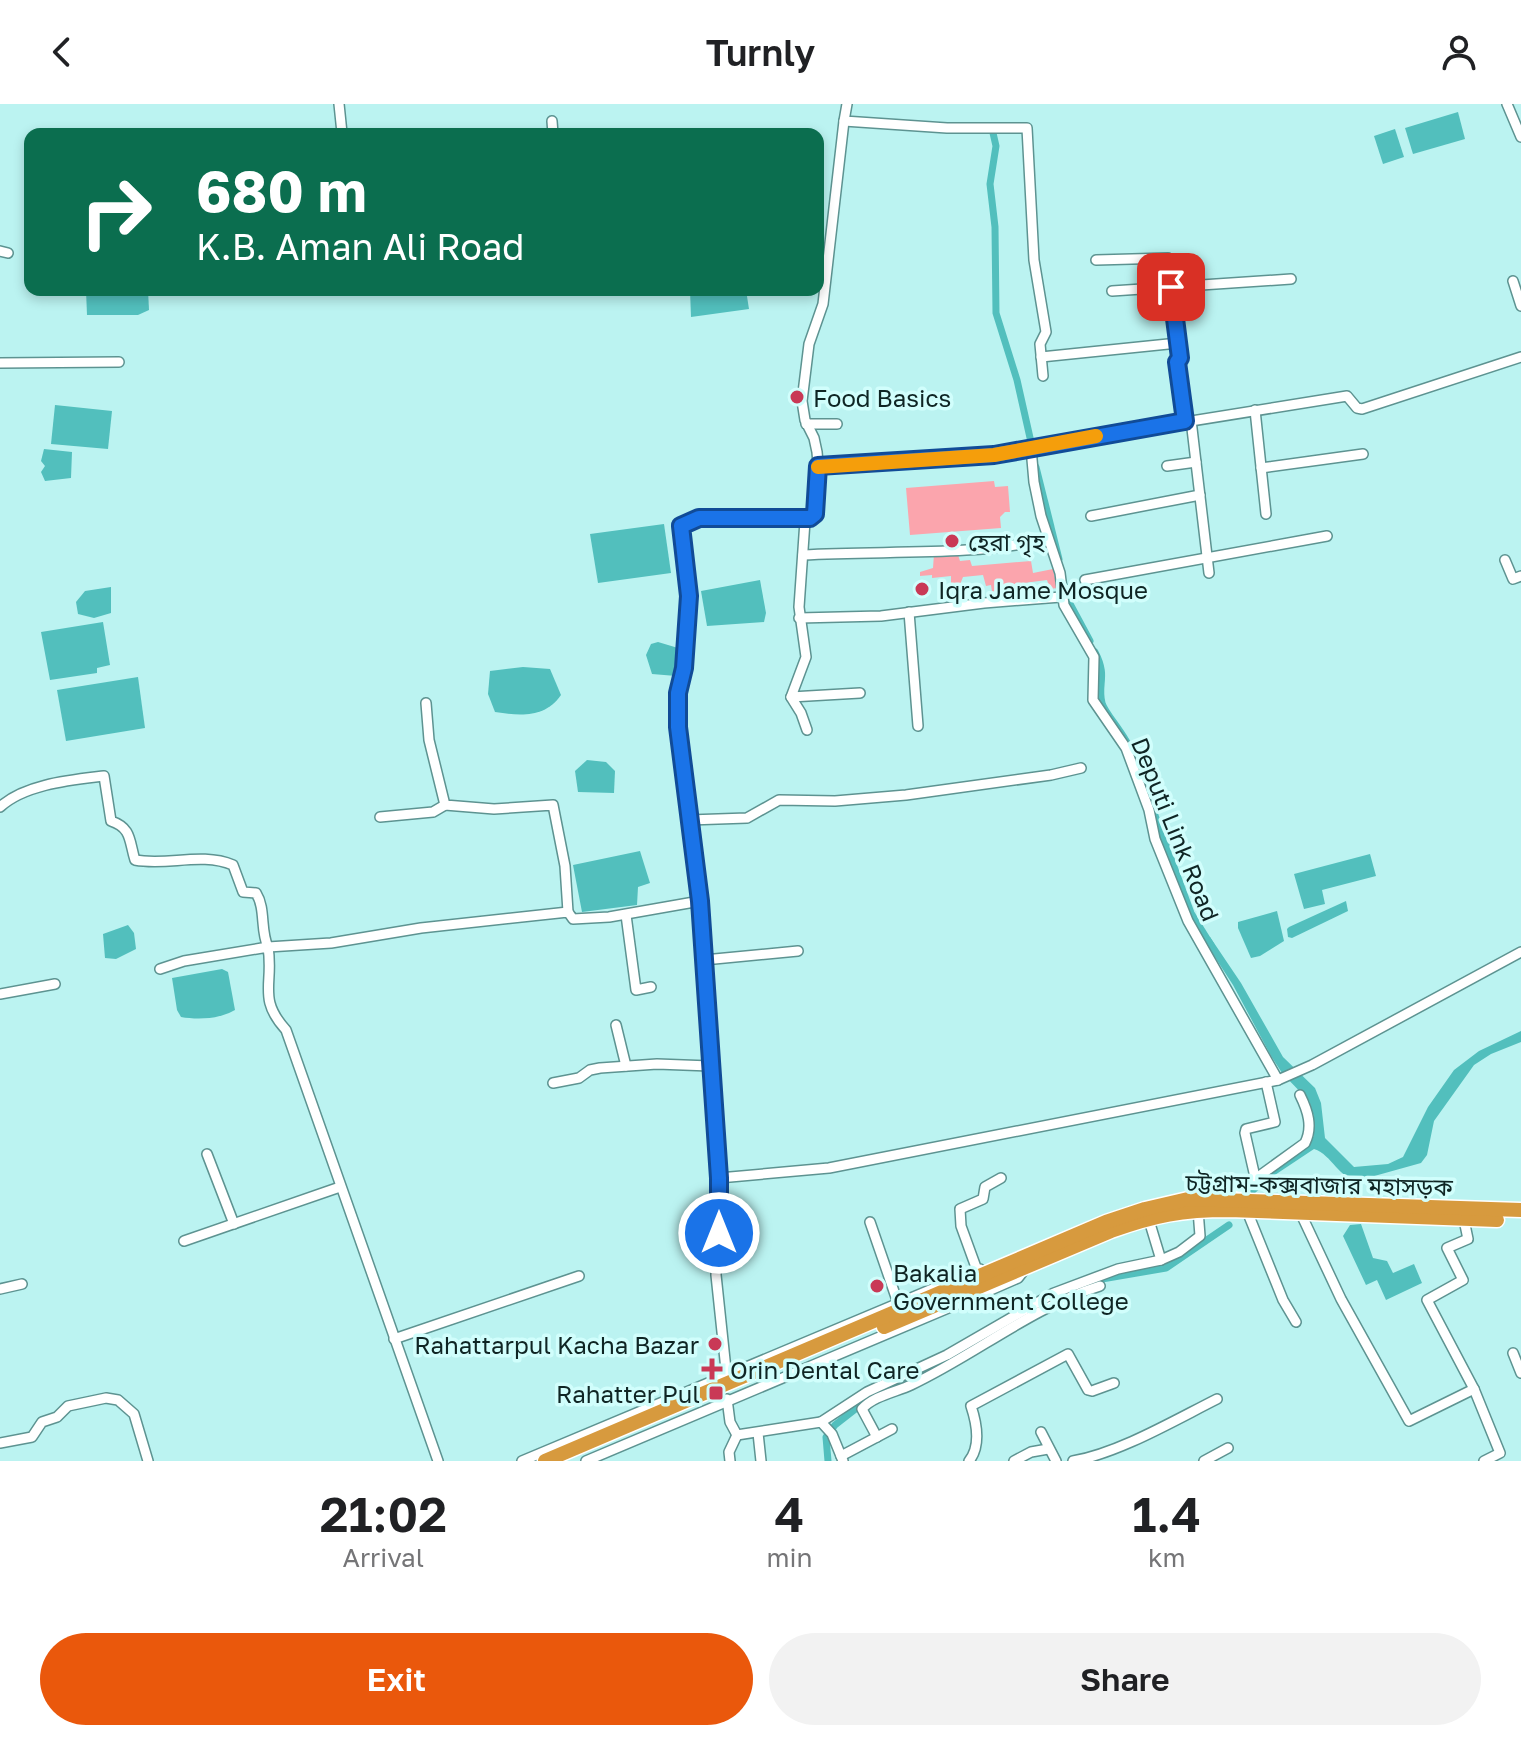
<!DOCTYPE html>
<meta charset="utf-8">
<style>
body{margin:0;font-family:"Golos Text","Noto Sans Bengali",sans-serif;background:#f2f2f2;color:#202124;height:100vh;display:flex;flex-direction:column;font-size:30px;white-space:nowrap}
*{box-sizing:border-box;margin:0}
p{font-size:26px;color:#757577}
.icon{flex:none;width:44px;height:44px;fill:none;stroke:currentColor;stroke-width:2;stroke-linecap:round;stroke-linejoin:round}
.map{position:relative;height:1357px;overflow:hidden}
.sheet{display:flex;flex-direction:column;background:#fff;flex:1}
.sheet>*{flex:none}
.guide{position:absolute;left:24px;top:24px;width:800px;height:168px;border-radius:16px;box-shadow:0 4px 12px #0003;background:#0b6e4f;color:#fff;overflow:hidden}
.pin{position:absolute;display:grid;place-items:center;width:68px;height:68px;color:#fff;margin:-34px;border-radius:16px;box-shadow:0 4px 12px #0006}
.me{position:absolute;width:88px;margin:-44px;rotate:0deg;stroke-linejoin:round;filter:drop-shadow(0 0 6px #0008)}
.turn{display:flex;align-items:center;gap:28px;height:168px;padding:0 40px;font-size:36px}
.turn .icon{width:104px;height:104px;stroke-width:2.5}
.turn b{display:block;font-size:56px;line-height:68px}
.eta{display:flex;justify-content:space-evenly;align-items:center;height:136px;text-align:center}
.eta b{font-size:48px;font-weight:600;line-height:56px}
.primary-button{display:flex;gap:16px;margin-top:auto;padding:16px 40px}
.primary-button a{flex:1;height:92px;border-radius:48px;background:#ea580c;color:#fff;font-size:32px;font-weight:600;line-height:92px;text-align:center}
.primary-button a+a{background:#f2f2f2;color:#202124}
header{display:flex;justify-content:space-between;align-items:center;height:104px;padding:0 40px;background:#fff;font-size:36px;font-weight:600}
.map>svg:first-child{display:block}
.green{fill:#fba5ad}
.water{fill:#52bfbd}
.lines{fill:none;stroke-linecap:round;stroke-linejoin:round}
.canal{stroke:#52bfbd;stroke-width:7}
.minor-casing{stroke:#5d9391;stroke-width:12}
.highway-casing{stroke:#fff;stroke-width:17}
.minor{stroke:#fff;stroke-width:9}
.highway{stroke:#d79a3e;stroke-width:14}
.route-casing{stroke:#114b97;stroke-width:20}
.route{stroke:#1a73e8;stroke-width:14}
.slow{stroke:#f59e0b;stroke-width:14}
.poi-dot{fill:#c93956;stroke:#d1fefc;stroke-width:3}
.labels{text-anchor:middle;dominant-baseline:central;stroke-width:7;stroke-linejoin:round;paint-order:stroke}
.poi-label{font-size:24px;fill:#0f2524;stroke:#d1fefc;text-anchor:start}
.street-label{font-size:24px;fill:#0f2524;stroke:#d1fefc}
</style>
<header><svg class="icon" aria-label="back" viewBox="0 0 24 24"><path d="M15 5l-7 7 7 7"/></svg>Turnly<svg class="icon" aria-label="person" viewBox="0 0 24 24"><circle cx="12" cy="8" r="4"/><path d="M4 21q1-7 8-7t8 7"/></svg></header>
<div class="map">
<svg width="1521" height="1357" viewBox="0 0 1521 1357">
<rect width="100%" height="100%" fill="#bbf3f1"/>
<g class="green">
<polygon points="994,377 995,383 1008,382 1010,408 1005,408 1000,413 1001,424 910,431 906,384"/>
<polygon points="957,448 960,457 970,456 972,462 1031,457 1033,469 1053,465 1057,484 1050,485 1047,476 1009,481 1006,493 993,494 991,481 986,482 983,471 963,473 959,483 951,484 951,472 932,474 932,471 920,472 920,468 933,464 934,450"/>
</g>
<g class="water">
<polygon points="1458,8 1465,35 1413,50 1405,24"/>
<polygon points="1395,25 1404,53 1383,60 1374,32"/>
<polygon points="86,186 148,186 149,206 138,211 87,211"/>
<polygon points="690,186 746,186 749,205 691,213"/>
<polygon points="55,301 112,307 108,345 51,340"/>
<polygon points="44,345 72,348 71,374 45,377 41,368 45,362 41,357"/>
<polygon points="664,420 671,469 598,479 590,430"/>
<polygon points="760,476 766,509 764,518 707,522 701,487"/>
<polygon points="111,483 111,509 94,514 78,510 76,498 85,487"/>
<polygon points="103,518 110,561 97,564 97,569 50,576 41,528"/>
<polygon points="658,538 678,544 678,556 682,555 676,572 652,570 646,551 651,540"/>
<path d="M 523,563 L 550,565 L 561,591 C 545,614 521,612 495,608 L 488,590 L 490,567 Z"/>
<polygon points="138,573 145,624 66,637 57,586"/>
<polygon points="587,656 606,658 615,667 614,689 578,688 575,667"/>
<polygon points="640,747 650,779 638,783 637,801 582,808 573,761"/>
<polygon points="1370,750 1376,772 1322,786 1325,800 1304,805 1294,770"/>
<polygon points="1346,797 1348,807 1292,834 1288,833 1287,825 1289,823"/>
<polygon points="1277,807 1284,837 1260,852 1251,854 1238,824 1238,818"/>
<polygon points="128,821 134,829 136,845 116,855 105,854 103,830"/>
<path d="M 1210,833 L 1241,879 L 1283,953 L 1315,984 L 1321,999 L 1325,1034 L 1354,1063 L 1388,1060 L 1403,1053 L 1428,1003 L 1454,966 L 1479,947 L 1521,927 L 1521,938 L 1491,950 L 1474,961 L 1434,1017 L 1427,1051 L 1421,1059 L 1360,1076 C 1338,1076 1333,1051 1314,1045 L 1266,1077 L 1262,1073 L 1268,1067 L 1314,1032 L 1314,1013 L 1309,997 L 1282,969 L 1271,952 L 1233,881 L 1205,838 Z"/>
<path d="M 222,865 L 228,868 L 235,906 C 220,915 198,916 181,913 L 177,906 L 172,874 Z"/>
<polygon points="1361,1120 1373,1154 1387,1157 1393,1169 1414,1160 1422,1179 1386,1196 1377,1176 1366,1181 1343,1132 1350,1121"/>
</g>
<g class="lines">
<g class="canal">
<polyline points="993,29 996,42 990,80 995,123 996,209 1017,276 1033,347"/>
<polyline points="1036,363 1059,455"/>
<polyline points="1066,483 1069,498 1090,537"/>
<path d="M 1095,548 C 1108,573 1097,579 1102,599 C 1105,610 1126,631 1132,649"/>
<polyline points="1153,706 1191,809 1211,841"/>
<polyline points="1253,1086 1268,1073"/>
<polyline points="1072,1189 1096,1176 1166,1164 1229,1121"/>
<polyline points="878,1290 911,1277"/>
<polyline points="828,1357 826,1333 835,1321 867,1296"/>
</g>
<defs>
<g id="minor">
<polyline points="339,0 342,29 345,30"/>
<polyline points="847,0 844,17 947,24 1027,24 1034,156 1046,228 1040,240 1043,272"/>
<polyline points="1507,0 1521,33"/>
<polyline points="552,17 553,30"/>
<polyline points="844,17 823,200 809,240 802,297 805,316 814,334 817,348 819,371 815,410 805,417 799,503 806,553 791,593 860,589"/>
<polyline points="360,30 369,30"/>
<polyline points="0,147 8,149"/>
<polyline points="1096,156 1168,154 1180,254 1177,258 1185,317"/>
<polyline points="1513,177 1521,202"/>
<polyline points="1112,187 1291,175"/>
<polyline points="1041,253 1178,239"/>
<polyline points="0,259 119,258"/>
<polyline points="1255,306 1266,410"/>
<polyline points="1191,316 1209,469"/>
<polyline points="806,320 837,320"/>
<polyline points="1031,344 1034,378 1041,412 1060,469 1064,501 1094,553 1093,596 1126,644 1149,706 1155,735 1188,817 1278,976"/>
<polyline points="818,362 994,351 1042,341 1347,292 1357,304 1362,305 1521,253"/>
<polyline points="1167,362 1196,358"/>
<polyline points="1261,364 1363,350"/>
<polyline points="1091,412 1200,391"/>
<path d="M 803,451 C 885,446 968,453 1048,435"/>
<polyline points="1505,456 1513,475 1521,472"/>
<polyline points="1085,476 1327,432"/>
<polyline points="909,508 918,622"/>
<polyline points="799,514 881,512 984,499 1061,493"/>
<polyline points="791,593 801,609 807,626"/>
<polyline points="426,599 429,636 445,701 494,705 553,701 565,762 568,808"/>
<path d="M 0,703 C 25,680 71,676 104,672 L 111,717 C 132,724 129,737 135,756 C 168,762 201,748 233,761 L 243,788 L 256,789 C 266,805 260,826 268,843 L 331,839 L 421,824 L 568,808 L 573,815 L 609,813 L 700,797"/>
<polyline points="380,713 433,708 445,701"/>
<polyline points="689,716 747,714 779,696 835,697 906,691 1051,671 1081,664"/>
<polyline points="626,811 636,886 651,883"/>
<polyline points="704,856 798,847"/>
<path d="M 160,865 L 184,857 L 268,843 C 274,880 257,894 286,926 L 438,1357"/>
<polyline points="0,890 55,880"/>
<polyline points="616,921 626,962"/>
<polyline points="553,979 579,974 590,966 600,964 657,960 710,962"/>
<polyline points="207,1050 234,1120"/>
<polyline points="1255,1073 1245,1029 1246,1025 1275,1018 1266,978"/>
<polyline points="719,1074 829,1064 1278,976 1312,961 1521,848"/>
<path d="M 1226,1096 L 1305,1039 C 1313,1023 1308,1007 1300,991"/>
<polyline points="1247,1107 1283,1196 1296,1218"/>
<polyline points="1301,1110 1341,1195 1409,1317 1474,1285"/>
<polyline points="1148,1113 1161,1156"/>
<polyline points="1464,1116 1468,1135 1447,1144 1463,1176 1427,1196 1474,1285 1500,1349 1484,1357"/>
<polyline points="870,1118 898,1199"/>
<polyline points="184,1137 340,1083"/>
<polyline points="977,1166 961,1122 960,1105 983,1095 985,1083 1001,1074"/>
<polyline points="0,1185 22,1180"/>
<polyline points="394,1235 579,1172"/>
<polyline points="1513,1249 1521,1269"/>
<polyline points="727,1275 716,1171 719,1074 700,797 678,623 678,589 684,564 689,492 681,422 699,414 810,414"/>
<polyline points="727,1295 730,1318 737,1331 821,1318 832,1330 843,1357"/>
<polyline points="821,1318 867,1288 947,1251 1054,1189 1118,1165 1161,1156 1179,1148 1200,1132 1198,1106"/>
<polyline points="1041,1328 1056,1357"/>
<polyline points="758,1329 761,1357"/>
<path d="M 877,1333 L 862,1305 C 873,1292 896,1288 911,1281 C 975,1251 1032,1203 1100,1182"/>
<polyline points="0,1339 32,1333 42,1318 57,1313 68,1302 106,1294 118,1296 134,1310 148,1357"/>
<polyline points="841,1352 892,1325"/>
<polyline points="522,1357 980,1165"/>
<polyline points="586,1357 979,1191 1018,1174 1025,1165"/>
<polyline points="730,1357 729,1348 737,1331"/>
<path d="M 969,1357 C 981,1342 977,1320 971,1302 L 1068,1250 L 1088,1286 L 1092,1287 L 1114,1279"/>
<polyline points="1014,1357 1031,1348 1048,1345"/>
<path d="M 1073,1357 C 1119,1349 1175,1316 1217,1295"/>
<polyline points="1204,1357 1228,1344"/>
</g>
<g id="highway">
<path d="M 884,1223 L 1111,1127 C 1155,1111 1182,1106 1229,1106 L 1497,1116"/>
<polyline points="545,1357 1106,1118 1145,1105 1188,1095 1521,1106"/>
</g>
</defs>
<use href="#minor" class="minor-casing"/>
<use href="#highway" class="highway-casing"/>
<use href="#minor" class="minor"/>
<use href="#highway" class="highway"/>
</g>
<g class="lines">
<defs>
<polyline id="route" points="719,1129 719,1074 700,797 678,623 678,589 684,564 689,492 681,422 699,414 810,414 815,410 818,362 994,351 1185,317 1177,258 1180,254 1171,183"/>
</defs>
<use href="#route" class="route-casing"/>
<use href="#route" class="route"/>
<polyline class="slow" points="818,363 994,351 1096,332"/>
</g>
<g class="poi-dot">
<circle cx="797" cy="293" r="8"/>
<circle cx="952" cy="437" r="8"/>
<circle cx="922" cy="485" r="8"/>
<circle cx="877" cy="1182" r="8"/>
<circle cx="715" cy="1240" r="8"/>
<path d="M708 1253h8v8h8v8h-8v8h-8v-8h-8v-8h8z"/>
<rect x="708" y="1281" width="16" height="16" rx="4"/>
</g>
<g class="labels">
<g class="poi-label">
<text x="813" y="293">Food Basics</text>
<text x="968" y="437">হেরা গৃহ</text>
<text x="938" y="485">Iqra Jame Mosque</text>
<text x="893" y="1168">Bakalia<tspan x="893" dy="28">Government College</tspan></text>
<text x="699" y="1240" text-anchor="end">Rahattarpul Kacha Bazar</text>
<text x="730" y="1265">Orin Dental Care</text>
<text x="700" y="1289" text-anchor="end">Rahatter Pul</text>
</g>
<g class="street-label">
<text transform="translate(1176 725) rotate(68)">Deputi Link Road</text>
<text transform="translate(1319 1080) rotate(1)">চট্টগ্রাম-কক্সবাজার মহাসড়ক</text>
</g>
</g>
</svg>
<div class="pin" style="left:1171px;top:183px;background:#d93025"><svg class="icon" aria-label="arrive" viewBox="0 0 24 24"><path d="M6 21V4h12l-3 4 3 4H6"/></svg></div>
<svg class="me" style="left:719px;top:1129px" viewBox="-20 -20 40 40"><circle r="17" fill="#1a73e8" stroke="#fff" stroke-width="3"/><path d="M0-11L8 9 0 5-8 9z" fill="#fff"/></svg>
<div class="guide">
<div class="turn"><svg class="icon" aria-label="right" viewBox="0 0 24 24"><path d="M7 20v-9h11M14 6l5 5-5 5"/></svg><div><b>680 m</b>K.B. Aman Ali Road</div></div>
</div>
</div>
<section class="sheet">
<div class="eta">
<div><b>21:02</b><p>Arrival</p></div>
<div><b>4</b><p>min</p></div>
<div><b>1.4</b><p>km</p></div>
</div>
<div class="primary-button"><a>Exit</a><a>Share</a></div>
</section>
